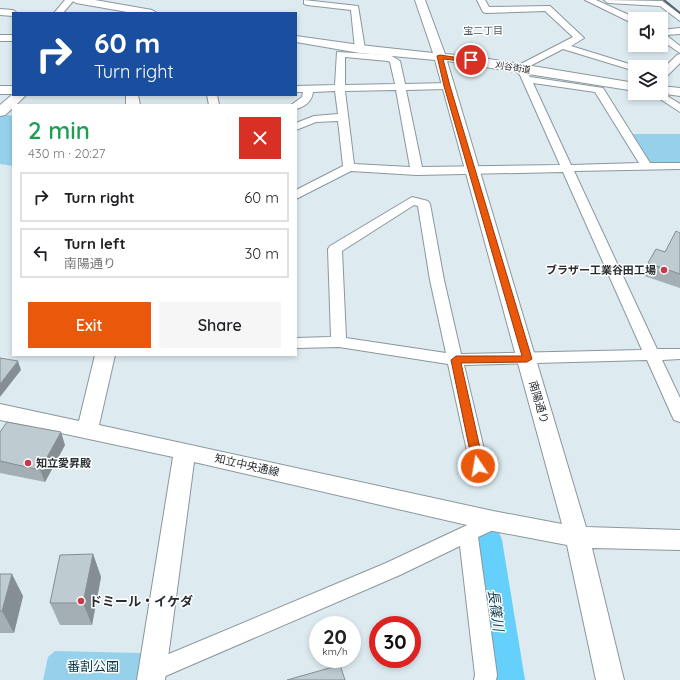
<!DOCTYPE html>
<meta charset="utf-8">
<style>
body{margin:0;font-family:Quicksand,"Noto Sans JP",sans-serif;background:#f6f6f6;color:#202124;height:100vh;display:flex;flex-direction:column;font-size:15px;white-space:nowrap}
*{box-sizing:border-box;margin:0}
p{font-size:13px;color:#757577}
.icon{flex:none;width:22px;height:22px;fill:none;stroke:currentColor;stroke-width:2;stroke-linecap:round;stroke-linejoin:round}
.map{position:relative;flex:1;overflow:hidden}
.drawer{position:absolute;left:12px;top:104px;width:285px;height:252px;display:flex;flex-direction:column;background:#fff;border-radius:0px;box-shadow:0 2px 6px #0003}
.drawer>*{flex:none}
.banner{position:absolute;left:12px;top:12px;width:285px;height:84px;border-radius:0px;box-shadow:0 2px 6px #0003;background:#1a4fa0;color:#fff;overflow:hidden}
.controls{position:absolute;left:628px;top:12px;display:grid;gap:8px}
.controls a{display:grid;place-items:center;width:40px;height:40px;border-radius:0px;background:#fff;box-shadow:0 2px 6px #0003;font-size:20px}
.speed{position:absolute;left:309px;top:616px;display:flex;gap:8px;font-size:20px;font-weight:700;text-align:center}
.speed>*{display:grid;place-content:center;width:52px;height:52px;border-radius:50%;background:#fff;box-shadow:0 2px 6px #0003;line-height:1}
.speed small{font-size:10px;font-weight:400}
.speed .limit{border:6px solid #d22;background:#fff;color:#111}
.pin{position:absolute;display:grid;place-items:center;width:34px;height:34px;color:#fff;margin:-17px;border:2px solid #fff;border-radius:50%;box-shadow:0 1px 4px #0007}
.me{position:absolute;width:44px;margin:-22px;rotate:348deg;stroke-linejoin:round;filter:drop-shadow(0 0 3px #0008)}
.turn{display:flex;align-items:center;gap:14px;height:84px;padding:0 16px;font-size:18px}
.turn .icon{width:52px;height:52px;stroke-width:2.5}
.turn b{display:block;font-size:28px;line-height:34px}
.round{display:grid;place-items:center;flex:none;width:42px;height:42px;border-radius:0px;background:#f6f6f6}
.head{display:flex;align-items:center;justify-content:space-between;height:68px;padding:0 16px}
h1{font-size:24px;font-weight:600;line-height:30px;color:#1e9e55}
.button{display:flex;gap:8px;margin-top:auto;padding:8px 16px}
.button a{flex:1;height:46px;border-radius:0px;background:#ea580c;color:#fff;font-size:16px;font-weight:600;line-height:46px;text-align:center}
.button a+a{background:#f6f6f6;color:#202124}
ul{padding:0;list-style:none}
li{display:flex;align-items:center;gap:12px;height:50px;margin:0 8px 6px;padding:0 8px;border:2px solid #e0e0e0;border-radius:0px}
li div{flex:1}
li b{display:block;font-size:15px}
li em{font-style:normal}
.map>svg:first-child{display:block}
.green{fill:#95d1eb}
.lines{fill:none;stroke-linecap:round;stroke-linejoin:round}
.river{fill:#64d0fb;fill-rule:evenodd}
.minor-casing{stroke:#8a979d;stroke-width:2}
.tertiary-casing{stroke:#8a979d;stroke-width:2}
.minor{fill:#fff;fill-rule:evenodd}
.tertiary{fill:#fff;fill-rule:evenodd}
.rail{stroke:#5b6266;stroke-width:2}
.wall{fill:#a3afb4}
.shaded-wall{fill:#858e92}
.building{fill:#becbd1;stroke:#858e92}
.route{fill:#ea580c;stroke:#983908}
.poi-dot{fill:#c9394d;stroke:#fff;stroke-width:1.5}
.labels{text-anchor:middle;dominant-baseline:central;stroke-width:3;stroke-linejoin:round;paint-order:stroke}
.far-street-label{font-size:9px;fill:#292e31;stroke:#fff}
.far-neighbourhood-label{font-size:10px;fill:#4b575c;stroke:#fff}
.poi-label{font-size:11px;font-weight:bold;fill:#292e31;stroke:#fff;text-anchor:end}
.street-label{font-size:11px;fill:#292e31;stroke:#fff}
.near-poi-label{font-size:13px;font-weight:bold;fill:#292e31;stroke:#fff;text-anchor:start}
.near-park-label{font-size:13px;fill:#033748;stroke:#fff}
.near-water-label{font-size:14px;font-style:italic;fill:#0e3e50;stroke:#fff}
</style>
<div class="map">
<svg width="680" height="680" viewBox="0 0 680 680">
<rect width="100%" height="100%" fill="#ddebf1"/>
<g class="green">
<polygon points="3,114 13,116 13,166 0,164 0,117"/>
<polygon points="631,134 680,134 680,162 648,162"/>
<polygon points="55,651 140,653 144,656 141,680 43,680 48,657"/>
</g>
<g class="lines">
<polygon class="river" points="486,526 498,530 502,540 525,680 487,680 470,540 474,530"/>
<defs>
<g id="minor">
<polygon points="65,0 74,0 63,13 54,13"/>
<polygon points="304,0 358,6 365,49 363,51 357,51 355,49 351,10 307,5 304,4"/>
<path d="M 477,0 L 485,0 L 489,7 L 550,6 L 584,38 L 571,46 L 639,67 L 635,67 L 635,71 L 563,49 L 524,69 L 530,77 L 603,88 L 650,163 L 680,163 L 680,169 L 574,171 L 657,349 L 680,349 L 680,359 L 662,360 L 680,398 L 680,422 L 674,420 L 672,416 L 647,360 L 464,365 L 488,466 L 485,471 L 468,474 L 462,472 L 459,467 L 462,462 L 469,460 L 448,364 L 339,347 L 296,348 L 296,338 L 331,337 L 328,249 L 330,246 L 412,197 L 428,201 L 430,204 L 444,280 L 461,354 L 642,350 L 563,172 L 417,175 L 351,171 L 296,199 L 296,190 L 343,166 L 338,121 L 316,122 L 296,130 L 296,123 L 314,116 L 338,114 L 335,91 L 313,92 C 312,101 305,107 296,109 L 296,105 L 291,105 L 302,97 L 303,92 L 296,92 L 296,86 L 335,85 L 337,52 L 390,55 L 400,61 L 405,84 L 447,83 L 452,86 L 447,89 L 406,90 L 422,167 L 560,165 L 520,75 L 513,68 L 573,37 L 545,11 L 486,13 L 483,12 ZM 345,57 L 388,61 L 390,62 L 395,84 L 345,85 ZM 533,83 L 595,92 L 639,163 L 571,165 ZM 396,90 L 410,167 L 354,164 L 345,91 ZM 414,205 L 418,206 L 430,280 L 446,353 L 346,338 L 342,251 Z"/>
<polygon points="585,0 596,0 638,19 635,19 635,24 632,23"/>
<polygon points="604,0 662,1 680,14 680,21 660,6 608,3"/>
<polygon points="0,9 13,10 17,13 13,13 13,16 0,15"/>
<polygon points="680,28 680,34 666,35 680,46 680,53 661,40 661,30"/>
<rect x="0" y="35" width="13" height="6"/>
<polygon points="680,54 680,63 664,79 661,80 661,71 677,55"/>
<polygon points="661,92 680,104 680,112 651,93"/>
<polygon points="207,95 217,95 219,105 209,105"/>
<polygon points="493,513 500,515 502,521 500,527 478,537 497,675 496,680 474,680 475,675 460,546 400,575 161,678 157,680 145,678 142,671 145,664 386,563"/>
</g>
<g id="tertiary">
<polygon points="71,0 95,0 152,10 157,13 133,13 76,3"/>
<polygon points="415,0 425,0 445,54 471,56 635,83 635,91 447,61 586,527 680,530 680,550 592,548 624,680 596,680 567,545 493,531 194,462 165,680 137,680 173,457 0,420 0,404 79,421 95,355 115,355 99,425 493,511 562,524 435,60 360,53 296,42 296,36 360,45 433,53"/>
<rect x="0" y="86" width="13" height="8"/>
<polygon points="661,86 680,88 680,96 658,93 661,93"/>
<polygon points="13,94 26,95 16,105 13,105 13,108 5,115 0,116 0,105"/>
<polygon points="126,95 138,95 140,105 126,105"/>
</g>
</defs>
<use href="#minor" class="minor-casing"/>
<use href="#tertiary" class="tertiary-casing"/>
<use href="#minor" class="minor"/>
<use href="#tertiary" class="tertiary"/>
<polyline class="rail" points="664,0 680,13"/>
</g>
<g class="wall">
<polygon points="680,233 680,288 644,276 648,263 665,252"/>
<polygon points="0,432 65,445 45,482 0,473"/>
<polygon points="93,554 101,577 92,625 60,625 50,603"/>
<polygon points="0,574 23,596 14,633 0,633"/>
</g>
<g class="shaded-wall">
<polygon points="18,361 21,370 0,397 0,384"/>
<polygon points="61,432 65,445 45,482 40,470"/>
<polygon points="93,554 101,577 92,625 83,603"/>
<polygon points="12,574 23,596 14,633 2,611"/>
</g>
<g class="building">
<polygon points="676,231 680,233 680,274 648,263 656,249 665,252"/>
<polygon points="0,358 18,361 0,384"/>
<polygon points="7,422 61,432 40,470 0,461 0,432"/>
<polygon points="93,554 83,603 50,603 60,555"/>
<polygon points="0,574 12,574 2,611 0,611"/>
<polygon points="340,665 345,680 287,680"/>
</g>
<polygon class="route" points="440,55 474,60 471,62 443,59 450,86 532,359 527,362 461,363 484,466 478,471 473,466 451,360 456,356 522,356 444,86 437,56"/>
<g class="poi-dot">
<circle cx="664" cy="270" r="4"/>
<circle cx="28" cy="463" r="4"/>
<circle cx="81" cy="601" r="4"/>
</g>
<g class="labels">
<g class="far-street-label">
<text transform="translate(513 67) rotate(9)">刈谷街道</text>
</g>
<g class="far-neighbourhood-label">
<text x="483" y="30">宝二丁目</text>
</g>
<g class="poi-label">
<text x="656" y="270">ブラザー工業谷田工場</text>
<text x="36" y="463" text-anchor="start">知立愛昇殿</text>
</g>
<g class="street-label">
<text transform="translate(539 402) rotate(74)">南陽通り</text>
<text transform="translate(247 465) rotate(13)">知立中央通線</text>
</g>
<g class="near-poi-label">
<text x="89" y="601">ドミール・イケダ</text>
</g>
<g class="near-park-label">
<text x="93" y="666">番割公園</text>
</g>
<g class="near-water-label">
<text transform="translate(496 610) rotate(82)">長篠川</text>
</g>
</g>
</svg>
<div class="controls">
<a><svg class="icon" aria-label="sound" viewBox="0 0 24 24"><path d="M4 9h4l5-4v14l-5-4H4zM17 9q2 3 0 6"/></svg></a>
<a><svg class="icon" aria-label="layers" viewBox="0 0 24 24"><path d="M12 4l9 5-9 5-9-5zM3 14l9 5 9-5"/></svg></a>
</div>
<div class="speed"><div>20<small>km/h</small></div><div class="limit">30</div></div>
<div class="pin" style="left:471px;top:60px;background:#d93025"><svg class="icon" aria-label="arrive" viewBox="0 0 24 24"><path d="M6 21V4h12l-3 4 3 4H6"/></svg></div>
<svg class="me" style="left:478px;top:466px" viewBox="-20 -20 40 40"><circle r="17" fill="#ea580c" stroke="#fff" stroke-width="3"/><path d="M0-11L8 9 0 5-8 9z" fill="#fff"/></svg>
<div class="banner">
<div class="turn"><svg class="icon" aria-label="right" viewBox="0 0 24 24"><path d="M7 20v-9h11M14 6l5 5-5 5"/></svg><div><b>60 m</b>Turn right</div></div>
</div>
<section class="drawer">
<div class="head"><div><h1>2 min</h1><p>430 m · 20:27</p></div><a class="round" style="background:#d93025;color:#fff"><svg class="icon" aria-label="close" viewBox="0 0 24 24"><path d="M6 6l12 12M18 6L6 18"/></svg></a></div>
<ul>
<li><svg class="icon" aria-label="right" viewBox="0 0 24 24"><path d="M7 20v-9h11M14 6l5 5-5 5"/></svg><div><b>Turn right</b></div><em>60 m</em></li>
<li><svg class="icon" aria-label="left" viewBox="0 0 24 24"><path d="M17 20v-9H6M10 6l-5 5 5 5"/></svg><div><b>Turn left</b><p>南陽通り</p></div><em>30 m</em></li>
</ul>
<div class="button"><a>Exit</a><a>Share</a></div>
</section>
</div>
